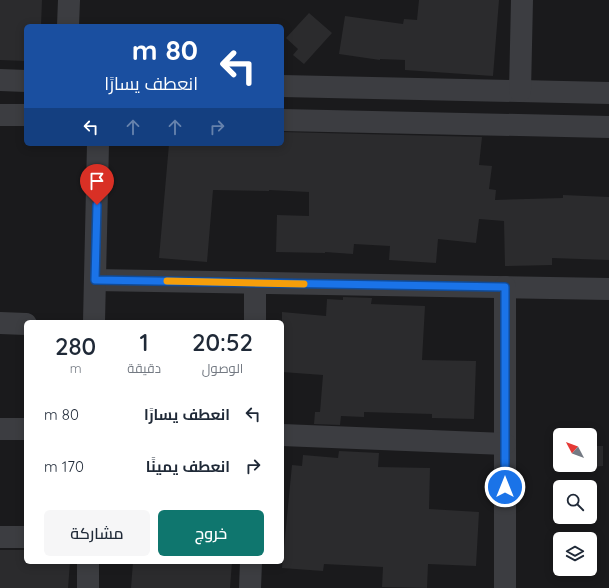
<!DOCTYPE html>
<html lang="ar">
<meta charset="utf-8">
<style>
body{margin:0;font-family:Quicksand,Cairo,sans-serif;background:#f6f6f7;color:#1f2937;direction:rtl;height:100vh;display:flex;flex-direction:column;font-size:15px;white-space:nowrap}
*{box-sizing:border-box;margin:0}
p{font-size:13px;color:#747a83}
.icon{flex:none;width:22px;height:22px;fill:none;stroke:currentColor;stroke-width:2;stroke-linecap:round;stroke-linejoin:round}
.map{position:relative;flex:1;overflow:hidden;direction:ltr}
.sheet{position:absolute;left:24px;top:320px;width:260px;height:244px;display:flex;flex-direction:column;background:#fff;border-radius:6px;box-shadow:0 2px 10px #0003;direction:rtl}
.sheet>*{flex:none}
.top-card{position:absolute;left:24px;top:24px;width:260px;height:122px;border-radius:6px;box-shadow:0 2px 10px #0003;direction:rtl;background:#1a4fa0;color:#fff;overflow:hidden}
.needle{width:26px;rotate:311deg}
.fabs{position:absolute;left:553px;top:428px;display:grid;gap:8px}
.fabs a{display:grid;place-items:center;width:44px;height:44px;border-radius:6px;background:#fff;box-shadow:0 2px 10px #0003;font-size:20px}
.pin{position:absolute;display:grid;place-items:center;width:34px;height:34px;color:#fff;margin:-41px -17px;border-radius:50% 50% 50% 0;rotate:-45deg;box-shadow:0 0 4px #0007}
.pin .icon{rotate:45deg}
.me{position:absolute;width:44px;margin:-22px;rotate:0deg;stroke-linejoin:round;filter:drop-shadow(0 0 3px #0008)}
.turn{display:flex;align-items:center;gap:14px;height:84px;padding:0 20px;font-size:18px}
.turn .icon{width:52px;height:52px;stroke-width:2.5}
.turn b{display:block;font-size:28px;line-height:34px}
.lanes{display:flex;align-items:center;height:38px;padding:0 20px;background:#0003;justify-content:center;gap:20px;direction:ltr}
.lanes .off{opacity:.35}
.eta{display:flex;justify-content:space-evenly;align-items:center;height:68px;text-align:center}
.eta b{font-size:24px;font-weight:600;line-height:28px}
.cta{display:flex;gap:8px;margin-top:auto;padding:8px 20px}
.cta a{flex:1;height:46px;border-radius:6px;background:#0f766e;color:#fff;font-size:16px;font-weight:600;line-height:46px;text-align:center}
.cta a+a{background:#f6f6f7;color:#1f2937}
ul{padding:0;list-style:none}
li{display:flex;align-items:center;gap:12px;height:52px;padding:0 20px}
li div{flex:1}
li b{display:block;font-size:15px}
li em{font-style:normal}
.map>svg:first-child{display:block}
.building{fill:#2b2b2d}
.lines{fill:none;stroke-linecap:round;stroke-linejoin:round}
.minor{stroke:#3c3d41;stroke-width:22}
.route-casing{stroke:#114b97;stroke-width:10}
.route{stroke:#1a73e8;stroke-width:7}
.slow{stroke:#f59e0b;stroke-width:7}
</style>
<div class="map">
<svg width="609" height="588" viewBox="0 0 609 588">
<rect width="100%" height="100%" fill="#1a1a1c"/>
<g class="building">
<polygon points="0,0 42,0 41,26 26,26 26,61 0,60"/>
<polygon points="419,0 499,0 493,76 405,70 405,60 380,59 380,60 339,54 345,16 403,24 404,19 417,20"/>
<polygon points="309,13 332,33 304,64 293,55 298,49 286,38"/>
<polygon points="282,132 482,137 479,165 492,166 489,189 496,190 495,200 563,198 563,195 609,197 609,260 552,258 552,265 505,266 504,221 479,219 476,243 438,239 436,263 389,260 390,246 354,244 353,254 325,252 325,253 276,252 277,215 309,216 309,192 269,190 269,191 213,190 207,262 159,258 169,144 282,144"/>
<polygon points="343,297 372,298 371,304 425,306 422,360 476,361 474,419 432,418 432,414 364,412 364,417 341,416 340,425 314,424 315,412 320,412 323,375 282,372 282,312 326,316 327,299 343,300"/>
<polygon points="590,446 603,446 603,466 590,467"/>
<polygon points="339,451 379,453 378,467 430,468 429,509 479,512 476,566 428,564 427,588 382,587 383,567 324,564 323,571 282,568 292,465 302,466 303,455 338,458"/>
<polygon points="0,550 26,550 26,562 70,562 68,588 0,588"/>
<polygon points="133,562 232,562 230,588 131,588"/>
</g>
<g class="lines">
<g class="minor">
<polyline points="68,26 69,0"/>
<polyline points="0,80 26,81"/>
<polyline points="282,86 609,93"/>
<polyline points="520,91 522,0"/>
<polyline points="0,115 26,115"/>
<polyline points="282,120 609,127"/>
<polyline points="95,280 609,289"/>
<polyline points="505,287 505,588"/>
<polyline points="94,322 98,144"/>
<polyline points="255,322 255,283"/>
<polyline points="0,323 26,324"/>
<polyline points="0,429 26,429"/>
<polyline points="282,435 505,444"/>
<polyline points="0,537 26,537"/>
<polyline points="88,588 88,562"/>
<polyline points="250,588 251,562"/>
</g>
</g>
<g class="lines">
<defs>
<polyline id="route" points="97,205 95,280 505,287 505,487"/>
</defs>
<use href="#route" class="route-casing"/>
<use href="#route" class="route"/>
<polyline class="slow" points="167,281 304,284"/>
</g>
</svg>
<div class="fabs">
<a><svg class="needle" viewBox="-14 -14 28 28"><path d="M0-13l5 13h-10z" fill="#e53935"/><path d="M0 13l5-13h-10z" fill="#747a83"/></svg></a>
<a><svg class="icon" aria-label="search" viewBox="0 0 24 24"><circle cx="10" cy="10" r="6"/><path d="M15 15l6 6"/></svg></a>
<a><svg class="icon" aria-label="layers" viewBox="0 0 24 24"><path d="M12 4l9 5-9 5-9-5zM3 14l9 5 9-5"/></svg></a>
</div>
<div class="pin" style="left:97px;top:205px;background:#d93025"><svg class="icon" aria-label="arrive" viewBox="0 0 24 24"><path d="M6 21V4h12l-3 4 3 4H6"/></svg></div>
<svg class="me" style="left:505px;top:487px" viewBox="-20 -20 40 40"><circle r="17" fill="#1a73e8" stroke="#fff" stroke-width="3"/><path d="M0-11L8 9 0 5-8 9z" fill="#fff"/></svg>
<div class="top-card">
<div class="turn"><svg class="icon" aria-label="left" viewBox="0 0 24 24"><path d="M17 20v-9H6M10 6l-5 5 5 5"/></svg><div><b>80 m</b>انعطف يسارًا</div></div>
<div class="lanes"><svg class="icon" aria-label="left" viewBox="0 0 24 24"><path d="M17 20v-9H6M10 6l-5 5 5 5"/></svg><svg class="icon off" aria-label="ahead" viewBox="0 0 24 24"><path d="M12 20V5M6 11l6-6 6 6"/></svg><svg class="icon off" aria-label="ahead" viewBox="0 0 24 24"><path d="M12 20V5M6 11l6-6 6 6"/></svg><svg class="icon off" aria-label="right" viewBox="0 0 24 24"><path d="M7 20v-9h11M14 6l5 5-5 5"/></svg></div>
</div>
<section class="sheet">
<div class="eta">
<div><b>20:52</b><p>الوصول</p></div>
<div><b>1</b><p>دقيقة</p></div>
<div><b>280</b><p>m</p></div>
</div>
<ul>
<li><svg class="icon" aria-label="left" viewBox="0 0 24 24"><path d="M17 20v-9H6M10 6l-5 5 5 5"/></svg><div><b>انعطف يسارًا</b></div><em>80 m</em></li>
<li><svg class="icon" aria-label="right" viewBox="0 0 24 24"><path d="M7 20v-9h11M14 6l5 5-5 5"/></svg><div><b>انعطف يمينًا</b></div><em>170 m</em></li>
</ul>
<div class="cta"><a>خروج</a><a>مشاركة</a></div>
</section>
</div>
